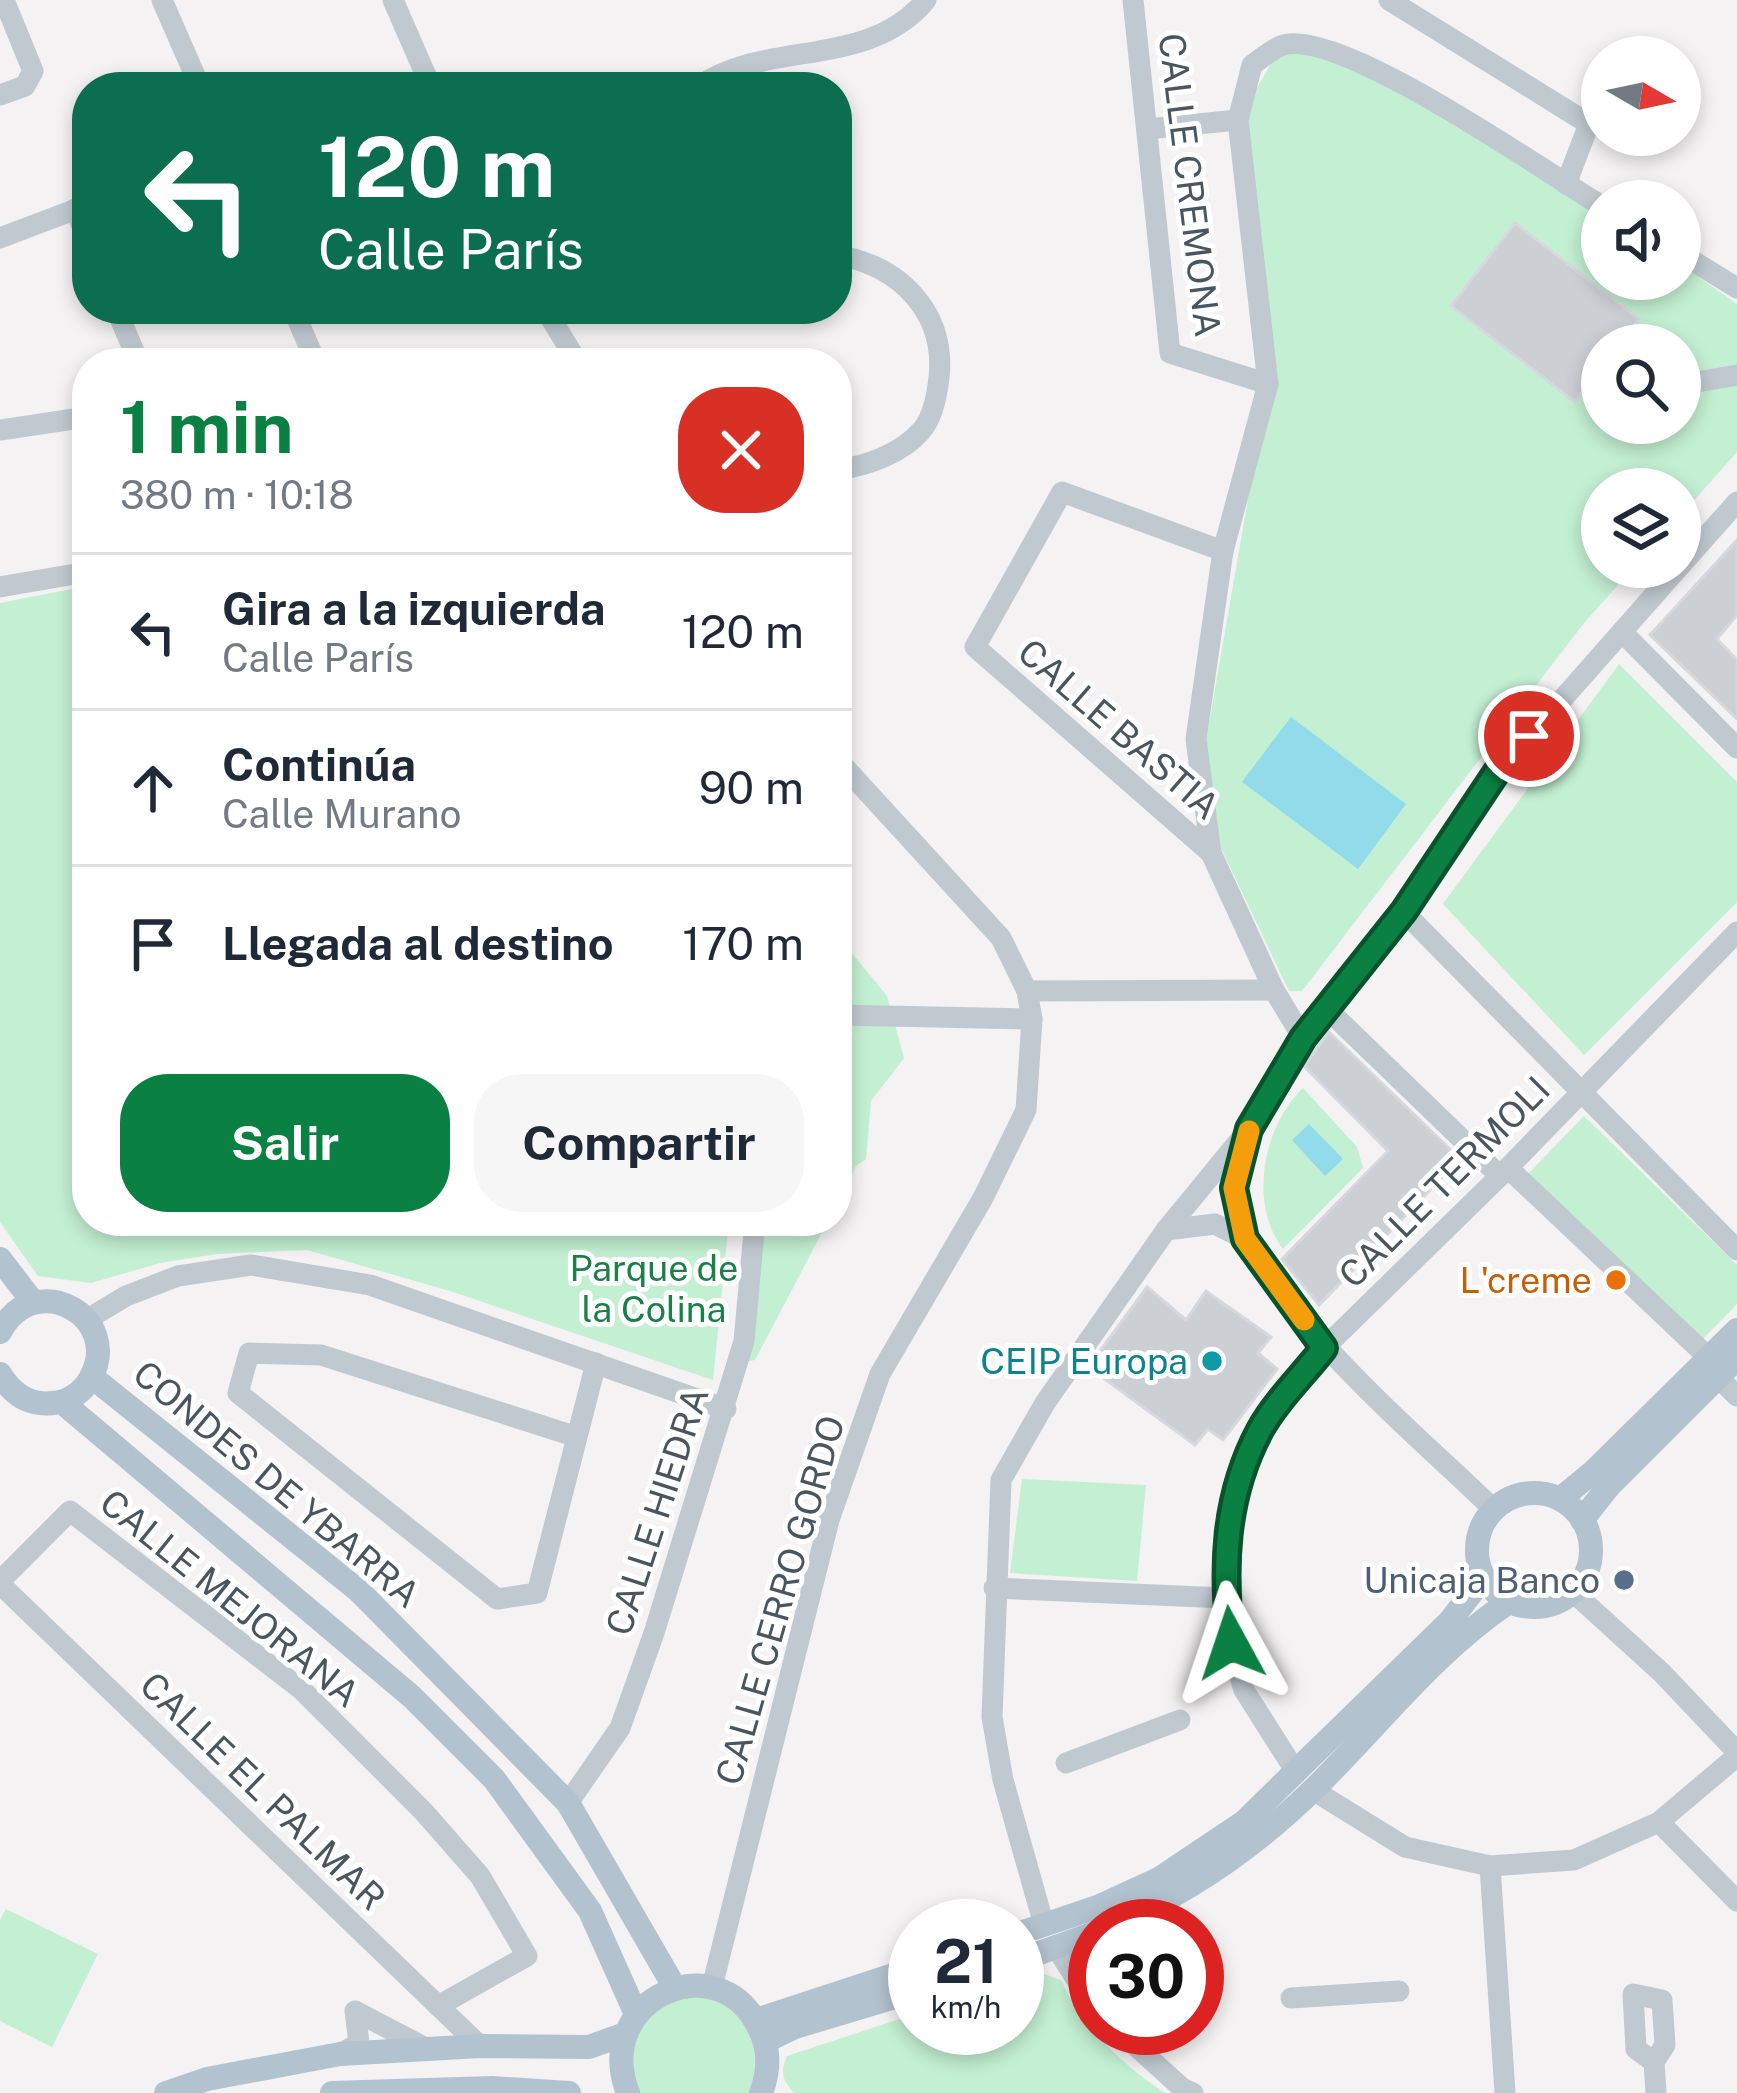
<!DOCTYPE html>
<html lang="es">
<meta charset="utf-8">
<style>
body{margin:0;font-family:"Public Sans",sans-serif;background:#f6f6f7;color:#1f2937;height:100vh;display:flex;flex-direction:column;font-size:45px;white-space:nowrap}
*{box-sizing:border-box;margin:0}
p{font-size:39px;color:#747a83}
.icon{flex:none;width:66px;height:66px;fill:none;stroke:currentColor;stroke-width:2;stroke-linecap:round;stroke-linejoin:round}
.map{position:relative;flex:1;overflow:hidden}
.sheet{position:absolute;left:72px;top:348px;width:780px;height:888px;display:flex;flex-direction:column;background:#fff;border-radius:48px;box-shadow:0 6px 18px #0003}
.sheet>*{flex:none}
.top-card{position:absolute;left:72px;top:72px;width:780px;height:252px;border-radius:48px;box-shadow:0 6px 18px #0003;background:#0b6e4f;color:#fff;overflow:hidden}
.needle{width:78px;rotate:99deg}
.fabs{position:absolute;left:1581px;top:36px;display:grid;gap:24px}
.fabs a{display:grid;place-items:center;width:120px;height:120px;border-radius:50%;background:#fff;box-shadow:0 6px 18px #0003;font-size:60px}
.speed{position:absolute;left:888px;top:1899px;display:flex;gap:24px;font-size:60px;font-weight:700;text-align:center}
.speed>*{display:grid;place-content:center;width:156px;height:156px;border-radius:50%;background:#fff;box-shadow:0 6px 18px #0003;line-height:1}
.speed small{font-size:30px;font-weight:400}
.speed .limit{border:18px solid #d22;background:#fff;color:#111}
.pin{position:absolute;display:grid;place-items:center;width:102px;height:102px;color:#fff;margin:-51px;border:6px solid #fff;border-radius:50%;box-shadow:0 3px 12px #0007}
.me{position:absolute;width:132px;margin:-66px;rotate:355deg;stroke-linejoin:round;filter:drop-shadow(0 0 9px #0008)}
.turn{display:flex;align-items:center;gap:42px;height:252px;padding:0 48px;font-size:54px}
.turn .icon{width:156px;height:156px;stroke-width:2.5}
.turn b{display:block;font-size:84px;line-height:102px}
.round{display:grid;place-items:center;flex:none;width:126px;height:126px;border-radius:48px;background:#f6f6f7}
.head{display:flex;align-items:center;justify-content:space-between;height:204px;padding:0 48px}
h1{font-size:72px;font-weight:700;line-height:90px;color:#0b8043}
.cta{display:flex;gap:24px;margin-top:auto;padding:24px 48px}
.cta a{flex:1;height:138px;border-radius:48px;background:#0b8043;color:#fff;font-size:48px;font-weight:700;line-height:138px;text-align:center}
.cta a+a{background:#f6f6f7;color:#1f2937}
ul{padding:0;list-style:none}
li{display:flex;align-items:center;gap:36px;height:156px;padding:0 48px;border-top:3px solid #e0e1e3}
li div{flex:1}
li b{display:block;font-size:45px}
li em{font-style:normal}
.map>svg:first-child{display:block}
.green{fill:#c3efd2;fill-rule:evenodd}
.water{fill:#91dbea}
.building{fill:#cccfd4;stroke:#d6d8dd;stroke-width:3}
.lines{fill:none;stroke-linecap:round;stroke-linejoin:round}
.minor{stroke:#c0c9d0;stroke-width:21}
.major{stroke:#b3c2cf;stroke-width:24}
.route-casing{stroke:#07532c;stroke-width:30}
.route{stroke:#0b8043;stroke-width:21}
.slow{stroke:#f59e0b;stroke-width:21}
.food-dot{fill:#e8710a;stroke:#fff;stroke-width:4.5}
.culture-dot{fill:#0f9aa8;stroke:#fff;stroke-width:4.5}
.service-dot{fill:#5c6f8a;stroke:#fff;stroke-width:4.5}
.labels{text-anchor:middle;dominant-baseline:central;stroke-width:10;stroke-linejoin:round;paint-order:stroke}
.street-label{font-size:36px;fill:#4a565f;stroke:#fff}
.park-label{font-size:36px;fill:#1a8049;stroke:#fff}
.food-label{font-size:36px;fill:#c56008;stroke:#fff;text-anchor:end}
.culture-label{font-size:36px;fill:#0d838f;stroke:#fff;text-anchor:end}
.service-label{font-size:36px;fill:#4e5e75;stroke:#fff;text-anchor:end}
</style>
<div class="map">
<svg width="1737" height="2093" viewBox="0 0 1737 2093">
<rect width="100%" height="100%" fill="#f4f2f2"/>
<g class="green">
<path d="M 1282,45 L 1369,64 L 1602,210 L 1602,279 L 1680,279 L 1680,264 L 1737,304 L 1737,452 L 1680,516 L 1680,489 L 1602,489 L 1602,567 L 1634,567 L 1584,623 L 1302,991 L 1289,991 L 1221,848 L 1206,741 L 1268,384 L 1238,120 ZM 1602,345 L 1680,345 L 1680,423 L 1602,423 Z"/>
<polygon points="87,586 87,1221 729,1221 713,1380 450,1291 307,1250 217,1254 160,1263 91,1283 38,1276 0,1222 0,603"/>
<polygon points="1619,664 1737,782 1737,902 1584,1055 1443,904"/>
<polygon points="837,935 887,996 904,1058 871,1101 866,1159 856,1166 837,1204"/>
<path d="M 1303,1088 L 1357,1147 L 1363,1168 L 1283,1249 C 1248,1204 1263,1126 1303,1088 Z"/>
<polygon points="1584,1116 1737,1265 1737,1304 1700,1342 1527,1175"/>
<polygon points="795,1221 828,1221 755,1360 738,1363 755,1229 794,1232"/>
<polygon points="1022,1479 1146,1485 1137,1581 1010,1573"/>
<polygon points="6,1909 98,1954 52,2047 0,2021 0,1920"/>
<path d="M 1045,1974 L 1062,1981 C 1078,2025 1127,2068 1165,2093 L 794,2093 C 782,2080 780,2072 787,2056 L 915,2014 L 915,2028 L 1017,2028 L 1017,1983 Z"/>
<polygon points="675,1988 750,2010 761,2093 628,2093 625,2034"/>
</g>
<g class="water">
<polygon points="1291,717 1406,804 1358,869 1242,782"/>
<polygon points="1309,1124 1343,1159 1325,1176 1292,1140"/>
</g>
<g class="building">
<polygon points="1515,223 1639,319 1619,345 1602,345 1602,366 1575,402 1451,306"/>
<polygon points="1737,540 1737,615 1717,639 1737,660 1737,719 1650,635"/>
<polygon points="1329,1032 1460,1159 1319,1305 1282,1259 1388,1151 1304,1066"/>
<polygon points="1147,1287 1186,1320 1206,1291 1271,1337 1258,1353 1277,1369 1223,1440 1208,1429 1195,1445 1099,1375 1111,1359 1100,1351"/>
</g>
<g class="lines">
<g class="minor">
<polyline points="162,0 200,87"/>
<polyline points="393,0 431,87"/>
<polyline points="1133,0 1170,353 1268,384"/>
<polyline points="1389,0 1589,124 1566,184"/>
<path d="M 698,87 C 765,39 868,70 926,0"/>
<polyline points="0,95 25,86 33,71 4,0"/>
<polyline points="1147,129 1238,120"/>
<polyline points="75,209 87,238"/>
<polyline points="0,238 87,205"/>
<polyline points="1680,253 1737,288"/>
<path d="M 837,255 C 900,266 946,312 939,378 C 937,395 933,418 921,431 C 901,454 866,466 837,470"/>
<polyline points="116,309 139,363"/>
<polyline points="293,309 316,363"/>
<polyline points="545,309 578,363"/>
<polyline points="1680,385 1737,375"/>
<polyline points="0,430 87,417"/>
<polyline points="1680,566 1737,502"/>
<polyline points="0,587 87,572"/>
<polyline points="1622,632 1737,748"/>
<polyline points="1211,853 975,647 1062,492 1223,551"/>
<polyline points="1404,912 1737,1250"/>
<polyline points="1027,991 1274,990"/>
<polyline points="1326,1008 1500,1176"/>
<polyline points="837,1015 1032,1019"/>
<path d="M 1303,1038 L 1274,990 L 1211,853 L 1196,739 L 1223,551 L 1268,384 L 1238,120 L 1252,65 C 1261,59 1273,48 1283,45 C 1341,28 1545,172 1602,206"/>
<path d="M 1248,1136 C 1244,1152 1234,1173 1235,1190 C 1237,1288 1424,1440 1493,1509"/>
<polyline points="1508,1168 1709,1358"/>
<polyline points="1166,1230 1215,1224 1245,1239"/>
<polyline points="86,1320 126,1296 178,1276 251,1265 370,1285 726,1409"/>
<polyline points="1718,1377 1737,1396"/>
<polyline points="577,1437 321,1355 249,1353 238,1393 497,1599 537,1593 596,1363"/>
<polyline points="0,1581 70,1511 302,1690 423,1811 480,1876 527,1956 438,2006"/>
<polyline points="0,1584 480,2046"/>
<polyline points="994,1588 1225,1598"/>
<polyline points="1573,1592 1662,1673 1737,1752"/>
<polyline points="1066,1763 1180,1720"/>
<polyline points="1296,1772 1244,1690 1230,1643 1225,1598 1226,1544 1235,1490 1261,1428 1324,1348 1500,1176 1737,932"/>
<polyline points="1313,1790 1405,1847 1490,1866 1574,1860 1659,1822 1737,1756"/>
<polyline points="568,1803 620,1728 654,1633 744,1341 755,1221"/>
<polyline points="1659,1822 1737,1901"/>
<polyline points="1490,1866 1505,2093"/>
<polyline points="1044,1925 1003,1780 992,1717 1001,1480 1045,1403 1166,1230 1249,1129 1303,1038 1404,912 1499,771 1679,567"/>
<polyline points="1057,1949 1095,2009"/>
<polyline points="712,1987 829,1520 880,1374 983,1198 1026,1110 1032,1019 1027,991 1001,938 837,759"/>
<polyline points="1291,1998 1399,1991"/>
<polyline points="1116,2028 1182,2088 1193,2093"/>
<polyline points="340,2054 359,2043 355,2011 426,2048"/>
<polyline points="1654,2062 1636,2049 1633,1994 1662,2000 1665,2045 1654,2062 1656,2093"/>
</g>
<g class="major">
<polyline points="0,1259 33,1302"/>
<path d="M 0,1332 C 35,1266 125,1318 90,1379 C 83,1392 68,1402 53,1403 C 29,1406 12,1394 0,1374"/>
<polyline points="92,1377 359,1591 568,1803 675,1988"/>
<polyline points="62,1402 412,1697 494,1779 590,1911 636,2014"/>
<circle cx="1534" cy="1550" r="57"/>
<polyline points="1560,1499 1593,1472 1737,1330"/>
<polyline points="1582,1520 1609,1486 1737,1358"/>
<path d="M 1111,1926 C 1187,1894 1257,1845 1316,1787 C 1379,1725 1435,1651 1509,1602"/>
<polyline points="1017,1934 1100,1906 1159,1879 1244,1822 1450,1621 1483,1578"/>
<polyline points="1017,1961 1095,1933"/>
<polyline points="756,2020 915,1968"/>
<polyline points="766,2041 795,2027 915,1991"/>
<polyline points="166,2093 207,2079 340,2054 480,2046 589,2047 625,2034"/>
<polyline points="332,2093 492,2088 569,2093"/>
<path d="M 628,2093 C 591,1999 720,1941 760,2030 C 770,2050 769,2072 761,2093"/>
</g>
</g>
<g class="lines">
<defs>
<path id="route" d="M 1231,1643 C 1222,1570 1224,1497 1260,1430 C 1276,1401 1304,1374 1324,1348 L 1245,1239 L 1234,1188 L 1249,1129 L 1303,1038 L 1404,911 L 1498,770 L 1529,736"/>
</defs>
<use href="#route" class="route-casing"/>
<use href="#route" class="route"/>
<polyline class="slow" points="1249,1131 1234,1188 1245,1239 1304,1320"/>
</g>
<circle class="food-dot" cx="1616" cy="1280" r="12"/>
<circle class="culture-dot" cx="1212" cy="1361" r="12"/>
<circle class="service-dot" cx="1624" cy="1580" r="12"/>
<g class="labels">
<g class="street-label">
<text transform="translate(1190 185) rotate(83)">CALLE CREMONA</text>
<text transform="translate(1119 729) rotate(41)">CALLE BASTIA</text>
<text transform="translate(1444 1182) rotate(-45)">CALLE TERMOLI</text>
<text transform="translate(277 1484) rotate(40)">CONDES DE YBARRA</text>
<text transform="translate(657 1511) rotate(-72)">CALLE HIEDRA</text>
<text transform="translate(230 1598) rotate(39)">CALLE MEJORANA</text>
<text transform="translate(780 1600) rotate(-74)">CALLE CERRO GORDO</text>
<text transform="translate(263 1791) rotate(44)">CALLE EL PALMAR</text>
</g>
<g class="park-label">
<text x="654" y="1268">Parque de<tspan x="654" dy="41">la Colina</tspan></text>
</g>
<g class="food-label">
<text x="1592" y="1280">L'creme</text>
</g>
<g class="culture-label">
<text x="1188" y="1361">CEIP Europa</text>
</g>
<g class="service-label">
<text x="1600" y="1580">Unicaja Banco</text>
</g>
</g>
</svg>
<div class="fabs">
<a><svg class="needle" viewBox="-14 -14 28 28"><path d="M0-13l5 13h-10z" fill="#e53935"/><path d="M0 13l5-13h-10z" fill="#747a83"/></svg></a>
<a><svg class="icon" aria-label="sound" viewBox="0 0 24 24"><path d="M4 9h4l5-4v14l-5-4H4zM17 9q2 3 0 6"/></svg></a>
<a><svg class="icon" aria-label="search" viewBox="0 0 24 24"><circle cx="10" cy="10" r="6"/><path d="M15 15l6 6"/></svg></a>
<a><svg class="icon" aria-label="layers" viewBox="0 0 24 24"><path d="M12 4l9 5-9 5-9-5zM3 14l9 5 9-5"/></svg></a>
</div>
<div class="speed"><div>21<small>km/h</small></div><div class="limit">30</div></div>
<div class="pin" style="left:1529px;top:736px;background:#d93025"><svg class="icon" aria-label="arrive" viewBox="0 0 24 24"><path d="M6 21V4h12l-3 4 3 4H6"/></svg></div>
<svg class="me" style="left:1231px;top:1643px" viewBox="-20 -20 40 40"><path d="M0-17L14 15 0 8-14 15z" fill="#0b8043" stroke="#fff" stroke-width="4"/></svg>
<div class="top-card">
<div class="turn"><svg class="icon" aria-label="left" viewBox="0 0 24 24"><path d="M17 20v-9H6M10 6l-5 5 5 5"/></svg><div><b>120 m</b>Calle París</div></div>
</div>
<section class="sheet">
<div class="head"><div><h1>1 min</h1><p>380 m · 10:18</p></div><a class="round" style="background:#d93025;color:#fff"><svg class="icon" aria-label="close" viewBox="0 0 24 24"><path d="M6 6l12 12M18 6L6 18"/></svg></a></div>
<ul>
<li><svg class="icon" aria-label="left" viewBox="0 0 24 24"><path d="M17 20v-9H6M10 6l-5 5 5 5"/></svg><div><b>Gira a la izquierda</b><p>Calle París</p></div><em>120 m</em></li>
<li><svg class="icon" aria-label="ahead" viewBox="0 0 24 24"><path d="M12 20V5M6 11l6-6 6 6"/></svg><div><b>Continúa</b><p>Calle Murano</p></div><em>90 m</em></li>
<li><svg class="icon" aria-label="arrive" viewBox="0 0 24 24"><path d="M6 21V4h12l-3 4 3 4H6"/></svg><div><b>Llegada al destino</b></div><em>170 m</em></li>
</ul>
<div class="cta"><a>Salir</a><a>Compartir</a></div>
</section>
</div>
